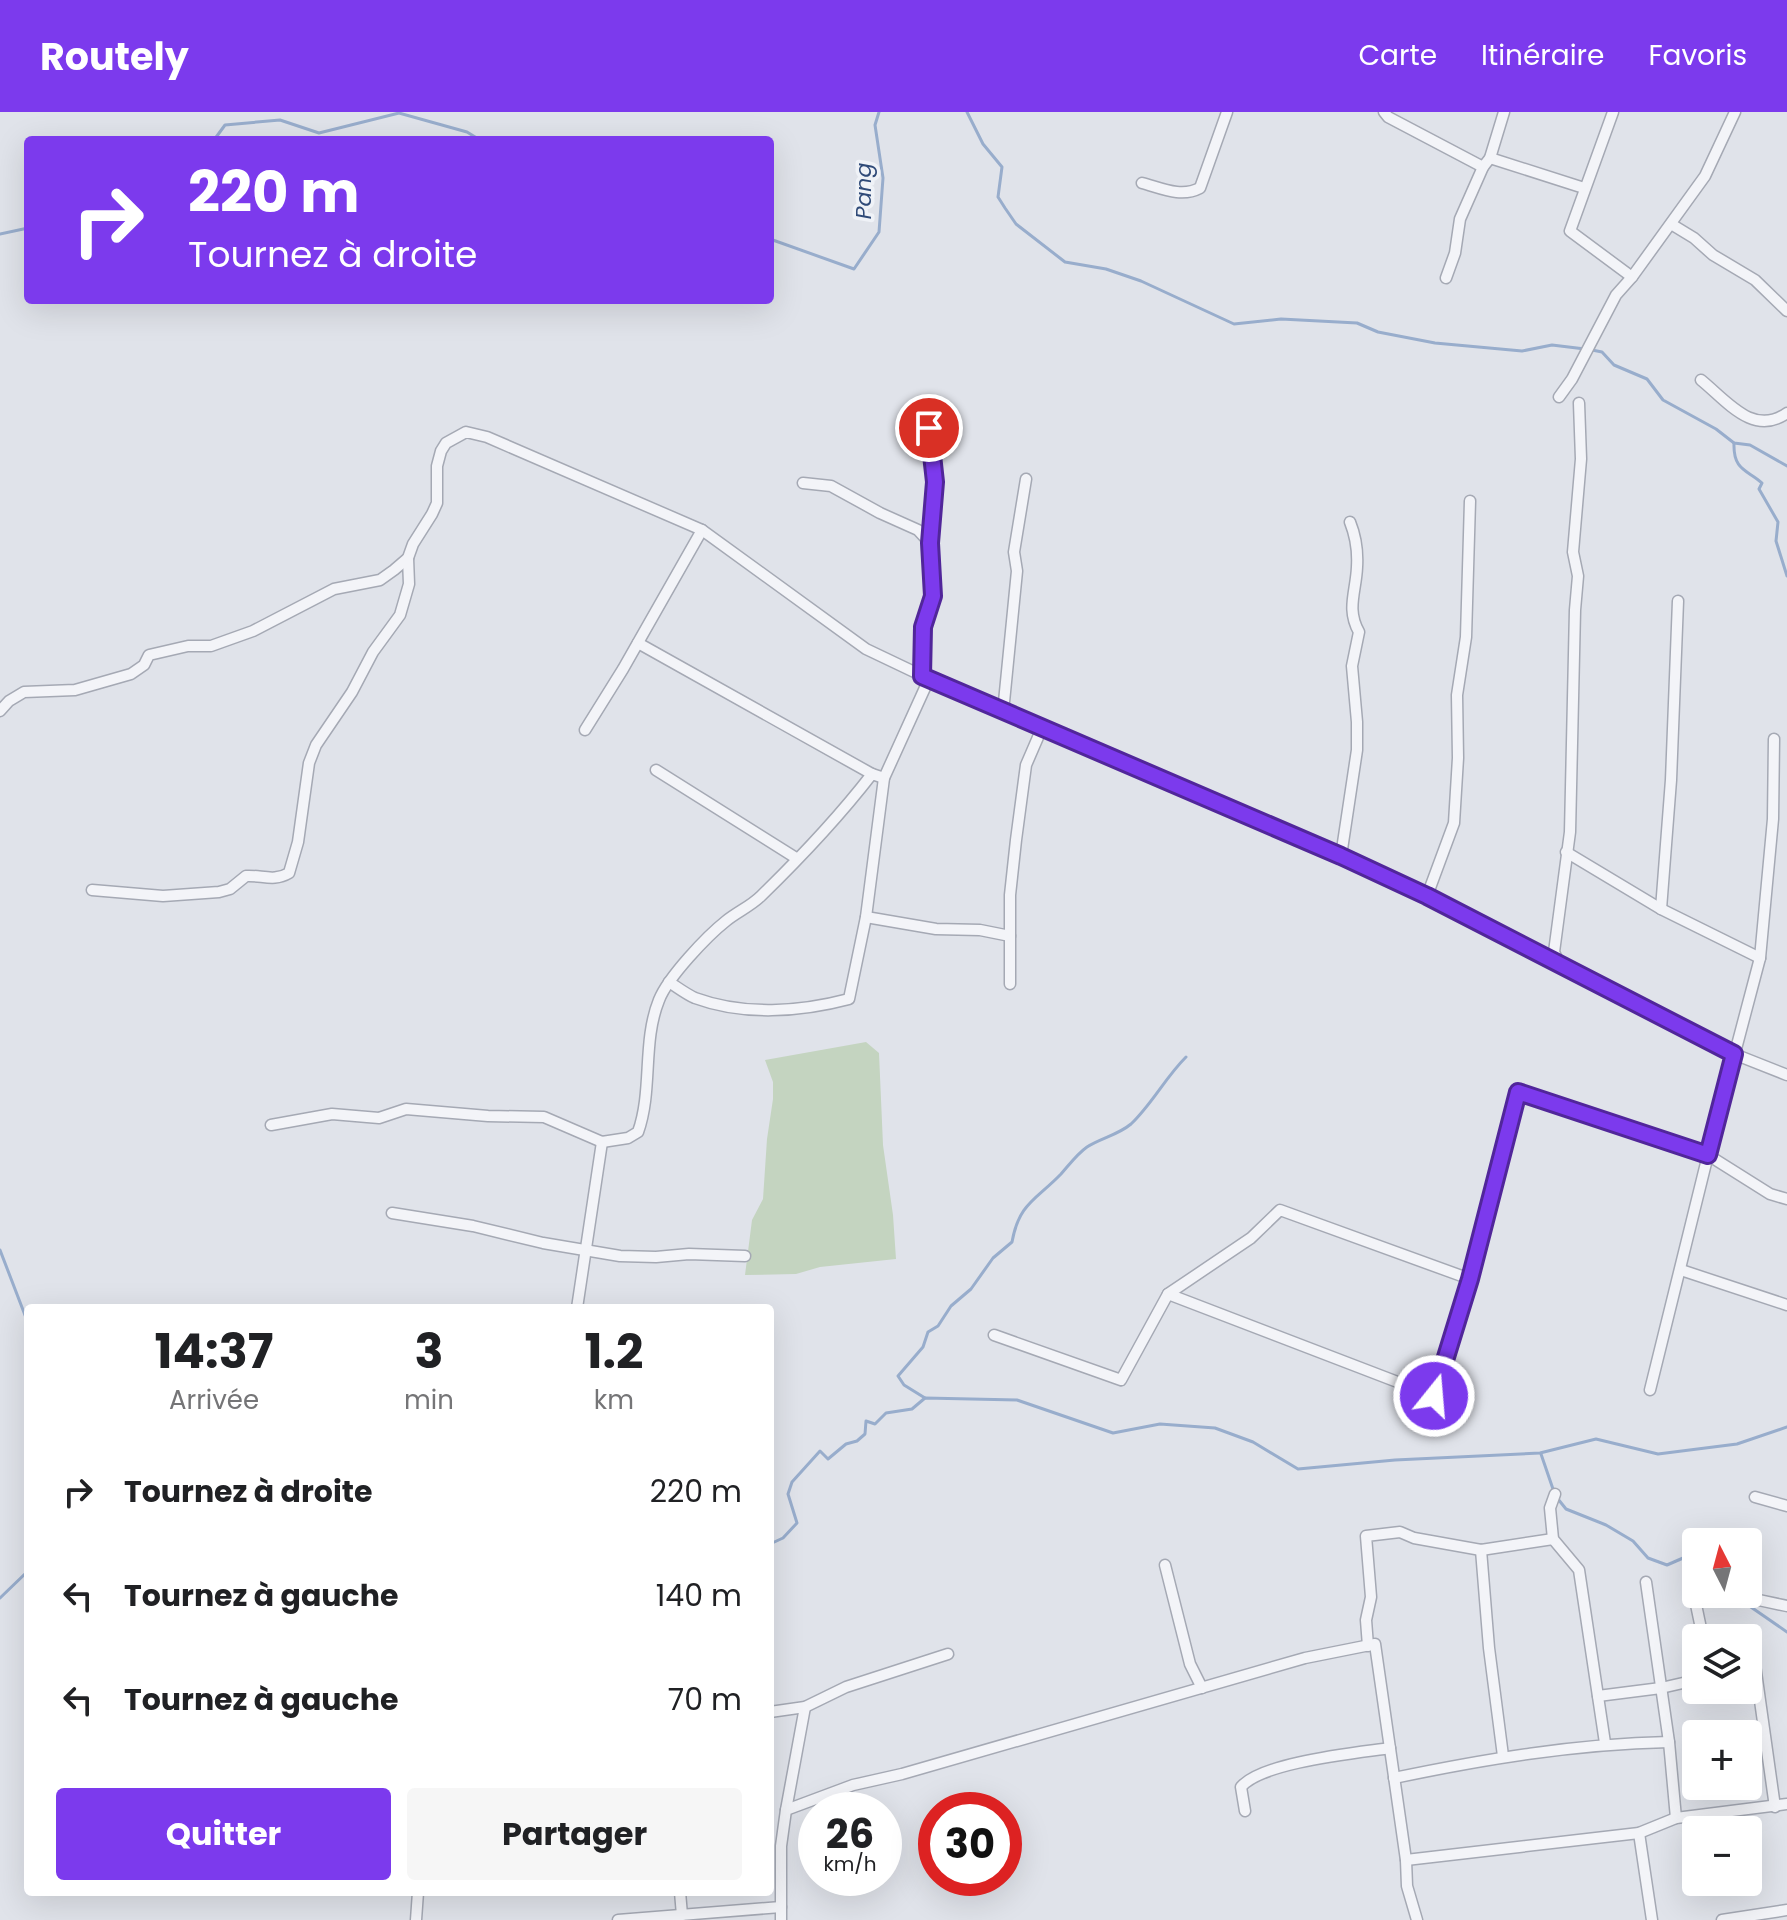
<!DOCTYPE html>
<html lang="fr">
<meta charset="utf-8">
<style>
body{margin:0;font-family:Poppins,sans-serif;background:#f6f6f6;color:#202124;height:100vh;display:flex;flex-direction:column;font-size:30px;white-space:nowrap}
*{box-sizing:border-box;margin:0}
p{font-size:26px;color:#757577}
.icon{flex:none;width:44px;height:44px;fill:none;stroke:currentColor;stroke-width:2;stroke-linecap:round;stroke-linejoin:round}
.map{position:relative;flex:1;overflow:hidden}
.sheet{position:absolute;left:24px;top:1192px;width:750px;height:592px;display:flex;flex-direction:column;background:#fff;border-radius:8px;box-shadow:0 8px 32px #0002}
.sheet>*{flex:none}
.top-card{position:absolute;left:24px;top:24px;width:750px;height:168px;border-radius:8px;box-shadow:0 8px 32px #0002;background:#7c3aed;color:#fff;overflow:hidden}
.needle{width:52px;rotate:354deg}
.controls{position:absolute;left:1682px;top:1416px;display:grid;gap:16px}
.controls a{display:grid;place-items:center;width:80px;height:80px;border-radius:8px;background:#fff;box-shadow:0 8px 32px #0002;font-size:40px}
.speed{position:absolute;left:798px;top:1680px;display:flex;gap:16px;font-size:40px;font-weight:700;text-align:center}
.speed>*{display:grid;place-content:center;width:104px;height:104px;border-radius:50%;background:#fff;box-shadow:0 8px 32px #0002;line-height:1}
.speed small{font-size:20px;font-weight:400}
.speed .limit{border:12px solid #d22;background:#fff;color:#111}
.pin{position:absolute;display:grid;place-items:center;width:68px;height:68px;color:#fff;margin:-34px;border:4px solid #fff;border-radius:50%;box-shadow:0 2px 8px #0007}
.me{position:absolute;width:88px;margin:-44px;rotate:17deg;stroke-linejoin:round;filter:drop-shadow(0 0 6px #0008)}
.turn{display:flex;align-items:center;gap:28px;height:168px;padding:0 32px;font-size:36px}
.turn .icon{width:104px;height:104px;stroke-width:2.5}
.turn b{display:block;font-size:56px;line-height:68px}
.eta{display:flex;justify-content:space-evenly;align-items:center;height:136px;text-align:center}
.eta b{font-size:48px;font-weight:700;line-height:56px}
.primary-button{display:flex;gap:16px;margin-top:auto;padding:16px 32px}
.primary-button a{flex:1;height:92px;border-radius:8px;background:#7c3aed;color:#fff;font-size:32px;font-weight:700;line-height:92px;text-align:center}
.primary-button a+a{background:#f6f6f6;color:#202124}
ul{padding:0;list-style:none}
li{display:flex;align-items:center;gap:24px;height:104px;padding:0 32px}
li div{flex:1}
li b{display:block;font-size:30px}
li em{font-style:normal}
header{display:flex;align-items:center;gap:48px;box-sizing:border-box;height:112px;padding:0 40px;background:#7c3aed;color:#fff}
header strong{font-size:38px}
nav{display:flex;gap:44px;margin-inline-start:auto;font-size:28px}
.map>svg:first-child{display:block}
.green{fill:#c4d4c0}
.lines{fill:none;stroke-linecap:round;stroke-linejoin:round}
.stream{stroke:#98adcc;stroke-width:3}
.minor-casing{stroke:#a5a9b4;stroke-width:13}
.minor{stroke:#f3f4f8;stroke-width:10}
.route-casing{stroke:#51269a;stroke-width:20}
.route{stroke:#7c3aed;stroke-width:14}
.labels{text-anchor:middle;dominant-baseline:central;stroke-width:7;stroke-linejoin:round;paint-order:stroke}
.water-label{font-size:22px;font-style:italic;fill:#2f4a78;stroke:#eff2f7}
</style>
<header>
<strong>Routely</strong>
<nav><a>Carte</a><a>Itinéraire</a><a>Favoris</a></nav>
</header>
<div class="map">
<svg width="1787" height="1808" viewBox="0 0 1787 1808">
<rect width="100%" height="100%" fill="#e0e3ea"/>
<polygon class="green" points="866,930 879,941 883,1033 893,1103 896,1147 820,1155 796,1162 745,1163 752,1108 763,1087 767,1027 773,987 773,970 765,948"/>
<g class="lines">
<g class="stream">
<polyline points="967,0 983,32 1002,55 998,85 1005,96 1016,112 1065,150 1106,157 1141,169 1234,212 1281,207 1357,211 1378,220 1435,231 1522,239 1552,233 1585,237"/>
<polyline points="214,28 225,13 280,8 319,21 399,1 467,20 480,28"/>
<polyline points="0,122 28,116"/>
<polyline points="770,127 854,157 879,120 883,66 875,13 879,0"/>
<polyline points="1592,238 1602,240 1614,253 1647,267 1663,288 1716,317 1734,331 1750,333 1787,354"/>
<path d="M 1734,331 C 1733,359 1748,358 1762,371 L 1759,377 L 1778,410 L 1776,429 L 1787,464"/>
<polyline points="0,1138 28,1211"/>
<path d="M 925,1286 L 904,1273 L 898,1264 L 923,1235 L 928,1220 L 938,1214 L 951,1194 L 971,1177 L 993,1146 L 1012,1130 C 1019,1091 1036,1088 1061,1062 C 1069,1053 1077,1042 1087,1035 C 1101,1026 1118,1023 1131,1012 C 1152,992 1165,966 1186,945"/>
<polyline points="1541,1342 1554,1380"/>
<polyline points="1558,1387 1566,1397 1606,1413 1633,1429 1648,1446 1667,1453 1690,1443 1696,1449"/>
<polyline points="770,1432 783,1426 797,1411 788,1382 792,1370 820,1339 828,1347 846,1332 857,1329 865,1322 866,1309 875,1312 886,1301 912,1297 925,1286 1017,1288 1113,1321 1160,1312 1215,1316 1253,1330 1298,1357 1395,1348 1540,1341 1596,1327 1658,1342 1737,1332 1787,1315"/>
<polyline points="1732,1482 1787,1520"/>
<polyline points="0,1486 28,1459"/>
</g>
<defs>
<g id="minor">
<polyline points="1384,0 1388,5 1483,55"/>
<polyline points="1613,0 1570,119 1632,165"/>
<polyline points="1490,46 1584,76"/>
<path d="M 1142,71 C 1161,76 1181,86 1200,76 L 1227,0"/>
<polyline points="1671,112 1694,126 1713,143 1755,168 1787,199"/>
<polyline points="1446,166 1455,141 1460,107 1483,55 1490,46 1504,0"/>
<path d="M 1701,268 C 1727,289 1753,325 1787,301"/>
<polyline points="1559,285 1572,267 1616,183 1632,165 1705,64 1735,0"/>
<polyline points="803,371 831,374 880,401 918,418 930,431"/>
<polyline points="638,531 872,662"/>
<polyline points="922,564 923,515 933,484 930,431 935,370 929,316 933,300"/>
<polyline points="0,599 9,589 24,580 75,578 131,562 144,553 149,543 188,534 211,534 253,519 334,477 380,468 394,458 408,446 413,432 432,402 437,391 437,354 441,339 446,331 466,320 487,325 702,418 866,537 929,567 1341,744 1427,784 1734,942 1787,963"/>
<polyline points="1003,600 1017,459 1014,440 1026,367"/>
<polyline points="585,618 623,557 702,418"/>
<polyline points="656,658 796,746"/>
<polyline points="1566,740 1661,797 1760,846"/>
<path d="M 1341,744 L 1357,638 L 1357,610 L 1352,554 L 1359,520 C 1346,497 1356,480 1357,455 C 1358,439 1356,425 1350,410"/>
<path d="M 92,778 L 163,784 L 219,780 L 230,777 L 246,764 C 262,763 274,770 289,761 L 298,730 L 309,651 L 316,633 L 352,580 L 373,540 L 400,503 L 409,472 L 408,446"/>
<polyline points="1427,784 1454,711 1458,646 1457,583 1466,525 1470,389"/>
<polyline points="1661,797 1671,668 1678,489"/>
<polyline points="866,805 936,817 980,818 1010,824"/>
<polyline points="1559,851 1554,840 1570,720 1575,498 1578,464 1573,440 1581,347 1579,291"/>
<path d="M 669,870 C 677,875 686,882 695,886 C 744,904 800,900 849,887 L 866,805 L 884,666 L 929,567"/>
<polyline points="1010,872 1010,783 1016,728 1026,653 1042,616"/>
<path d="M 271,1013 L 332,1002 L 379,1006 L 406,997 L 488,1004 L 544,1005 L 602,1030 L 628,1026 L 638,1020 C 653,978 642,930 659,888 C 668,865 707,824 726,809 C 737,800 751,794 761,784 C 800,746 838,706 872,662 L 884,666"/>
<polyline points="392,1101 473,1114 543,1131 620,1144 656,1145 689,1142 745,1144"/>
<polyline points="1681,1158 1787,1193"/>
<polyline points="1168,1182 1434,1284 1470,1167 1518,980 1708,1043 1770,1082 1787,1087"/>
<polyline points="577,1196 602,1030"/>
<polyline points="994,1223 1121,1268 1168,1182 1251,1126 1280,1098 1470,1167"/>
<polyline points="1650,1278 1708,1043 1760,846 1773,707 1774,627"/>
<polyline points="1555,1382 1550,1396 1553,1427 1579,1458 1605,1631"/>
<polyline points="1755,1385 1787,1394"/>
<polyline points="1481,1438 1489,1536 1503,1644"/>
<polyline points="1165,1453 1190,1552 1202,1576"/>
<polyline points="1690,1464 1703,1526"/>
<polyline points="1646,1470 1669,1630 1676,1706"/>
<polyline points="1754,1487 1787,1494"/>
<polyline points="1368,1534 1366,1508 1371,1485 1366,1424 1400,1420 1414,1426 1481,1438 1553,1427"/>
<polyline points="1755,1553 1775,1695"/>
<polyline points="1598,1584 1661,1576 1696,1568"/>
<polyline points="770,1600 805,1595 846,1575 948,1542"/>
<path d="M 1394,1666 C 1485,1647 1575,1632 1669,1630"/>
<polyline points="786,1698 805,1595"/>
<path d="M 1245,1699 L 1241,1675 C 1262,1650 1356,1641 1390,1636"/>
<polyline points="1639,1721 1652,1808"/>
<polyline points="1406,1748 1639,1721 1676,1706 1787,1692"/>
<polyline points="680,1780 682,1803"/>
<polyline points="416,1808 418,1780"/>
<polyline points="618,1808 781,1795"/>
<polyline points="781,1808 781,1734 786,1698 853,1673 902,1662 1305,1546 1375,1532 1406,1748 1407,1774 1417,1808"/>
<polyline points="1722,1808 1787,1798"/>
</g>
</defs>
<use href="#minor" class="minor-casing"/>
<use href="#minor" class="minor"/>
</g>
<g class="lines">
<defs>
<polyline id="route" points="929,316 935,370 930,431 933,484 923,515 922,564 1341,744 1427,784 1734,942 1708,1043 1518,980 1470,1167 1434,1284"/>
</defs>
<use href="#route" class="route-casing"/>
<use href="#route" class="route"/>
</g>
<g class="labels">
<g class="water-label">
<text transform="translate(863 79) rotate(-90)">Pang</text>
</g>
</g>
</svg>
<div class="controls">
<a><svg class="needle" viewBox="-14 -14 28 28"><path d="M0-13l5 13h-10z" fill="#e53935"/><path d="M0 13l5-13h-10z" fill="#757577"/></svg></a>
<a><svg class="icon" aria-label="layers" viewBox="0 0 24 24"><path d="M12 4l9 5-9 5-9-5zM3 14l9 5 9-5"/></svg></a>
<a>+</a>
<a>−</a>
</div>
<div class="speed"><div>26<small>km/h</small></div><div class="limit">30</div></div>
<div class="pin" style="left:929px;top:316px;background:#d93025"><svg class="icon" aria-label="arrive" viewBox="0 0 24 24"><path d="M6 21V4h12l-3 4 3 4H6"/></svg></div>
<svg class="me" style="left:1434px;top:1284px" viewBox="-20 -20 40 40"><circle r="17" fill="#7c3aed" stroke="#fff" stroke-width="3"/><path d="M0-11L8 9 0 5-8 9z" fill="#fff"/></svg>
<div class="top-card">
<div class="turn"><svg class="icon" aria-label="right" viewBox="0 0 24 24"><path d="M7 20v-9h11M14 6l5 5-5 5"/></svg><div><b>220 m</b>Tournez à droite</div></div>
</div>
<section class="sheet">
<div class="eta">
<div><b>14:37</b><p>Arrivée</p></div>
<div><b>3</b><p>min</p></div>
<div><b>1.2</b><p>km</p></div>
</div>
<ul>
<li><svg class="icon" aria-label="right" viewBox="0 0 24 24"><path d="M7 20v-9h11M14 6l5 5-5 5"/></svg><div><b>Tournez à droite</b></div><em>220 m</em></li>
<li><svg class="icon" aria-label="left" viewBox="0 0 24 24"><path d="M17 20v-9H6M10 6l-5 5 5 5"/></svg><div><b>Tournez à gauche</b></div><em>140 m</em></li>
<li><svg class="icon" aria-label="left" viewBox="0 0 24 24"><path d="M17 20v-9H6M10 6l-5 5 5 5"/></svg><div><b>Tournez à gauche</b></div><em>70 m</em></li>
</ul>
<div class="primary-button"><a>Quitter</a><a>Partager</a></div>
</section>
</div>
